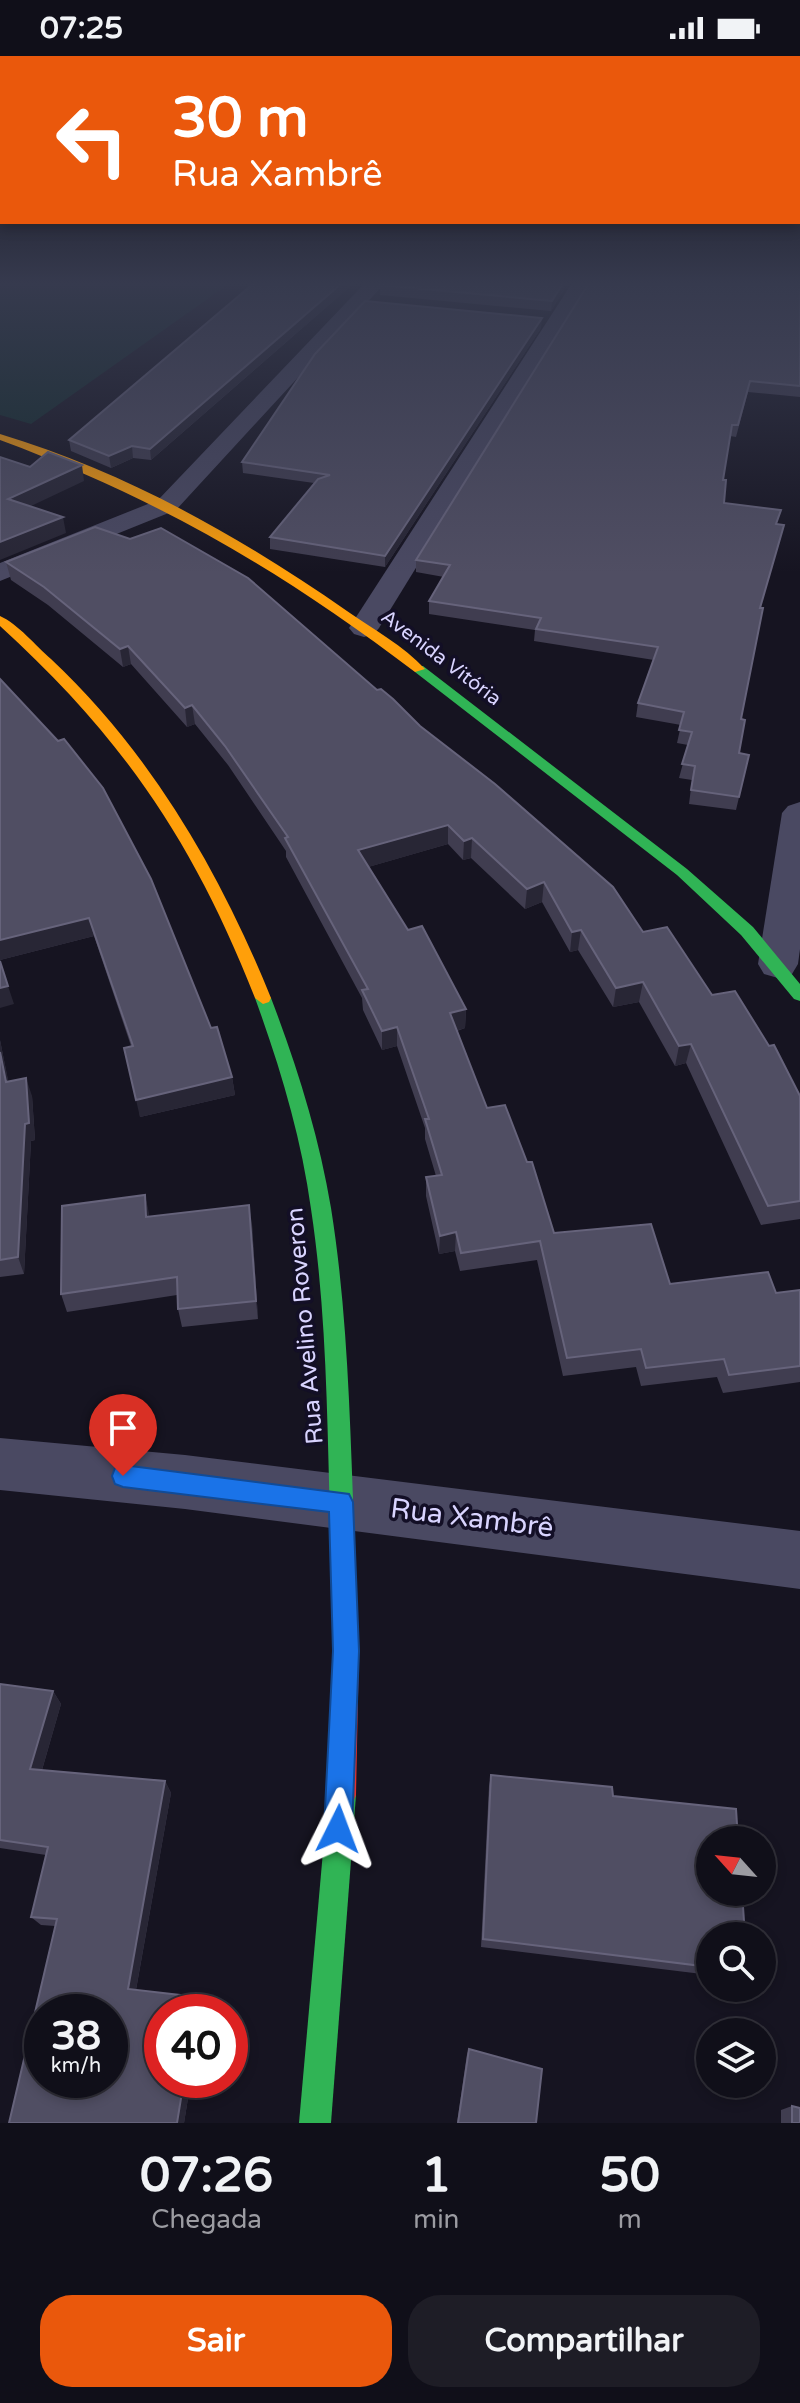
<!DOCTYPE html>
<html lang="pt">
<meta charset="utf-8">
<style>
body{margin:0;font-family:"Varela Round",sans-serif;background:#1e1d26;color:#f1f3f6;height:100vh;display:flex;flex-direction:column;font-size:30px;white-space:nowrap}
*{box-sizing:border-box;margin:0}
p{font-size:26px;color:#9c9ca2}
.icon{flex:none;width:44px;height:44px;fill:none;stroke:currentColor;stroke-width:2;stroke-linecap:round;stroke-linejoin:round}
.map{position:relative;height:2067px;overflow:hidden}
.sheet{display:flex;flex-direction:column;background:#100f19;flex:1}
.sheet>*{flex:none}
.top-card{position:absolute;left:0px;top:0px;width:800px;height:168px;box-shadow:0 4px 12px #0003,0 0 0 2px #302f38;background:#ea580c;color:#fff;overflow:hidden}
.needle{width:52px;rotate:297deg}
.buttons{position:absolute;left:696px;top:1770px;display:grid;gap:16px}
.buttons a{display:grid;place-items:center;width:80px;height:80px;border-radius:50%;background:#100f19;box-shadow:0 4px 12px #0003,0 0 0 2px #302f38;font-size:40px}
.speed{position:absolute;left:24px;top:1938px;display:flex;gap:16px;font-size:40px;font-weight:700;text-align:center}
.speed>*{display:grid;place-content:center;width:104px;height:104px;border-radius:50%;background:#100f19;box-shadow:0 4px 12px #0003,0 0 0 2px #302f38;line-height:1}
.speed small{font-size:20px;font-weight:400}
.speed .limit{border:12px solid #d22;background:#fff;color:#111}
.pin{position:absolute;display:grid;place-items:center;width:68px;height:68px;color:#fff;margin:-82px -34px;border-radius:50% 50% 50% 0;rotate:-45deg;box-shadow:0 0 8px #0007}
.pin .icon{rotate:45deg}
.me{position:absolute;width:88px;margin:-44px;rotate:3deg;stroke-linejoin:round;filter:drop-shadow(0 0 6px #0008)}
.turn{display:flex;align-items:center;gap:28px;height:168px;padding:0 40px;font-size:36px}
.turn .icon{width:104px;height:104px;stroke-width:2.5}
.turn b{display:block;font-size:56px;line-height:68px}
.eta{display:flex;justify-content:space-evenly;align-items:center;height:136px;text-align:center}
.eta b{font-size:48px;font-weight:700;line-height:56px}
.primary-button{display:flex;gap:16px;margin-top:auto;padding:16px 40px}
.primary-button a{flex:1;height:92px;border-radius:32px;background:#ea580c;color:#fff;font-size:32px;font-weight:700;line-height:92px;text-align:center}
.primary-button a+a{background:#1e1d26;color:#f1f3f6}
.status{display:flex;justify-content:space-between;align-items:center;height:56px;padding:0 40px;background:#100f19;direction:ltr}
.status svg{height:22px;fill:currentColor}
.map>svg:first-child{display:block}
.green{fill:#132c2d}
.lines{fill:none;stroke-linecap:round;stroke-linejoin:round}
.street{fill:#4a4962;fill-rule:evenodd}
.fast{fill:#30b455;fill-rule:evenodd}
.slow{fill:#ff9f0a;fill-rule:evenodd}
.jam{fill:#e5322d;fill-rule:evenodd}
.wall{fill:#403d50}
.shaded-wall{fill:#282635}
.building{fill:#504e63;stroke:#66637b;stroke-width:2;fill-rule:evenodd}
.route{fill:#1a73e8;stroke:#114b97;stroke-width:2}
.labels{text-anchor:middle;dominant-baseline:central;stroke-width:7;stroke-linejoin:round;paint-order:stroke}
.far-street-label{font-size:20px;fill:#d9d4ff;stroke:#130f26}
.street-label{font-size:24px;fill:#d9d4ff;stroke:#130f26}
.near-street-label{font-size:28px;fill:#d9d4ff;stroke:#130f26}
</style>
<div class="status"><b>07:25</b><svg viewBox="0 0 49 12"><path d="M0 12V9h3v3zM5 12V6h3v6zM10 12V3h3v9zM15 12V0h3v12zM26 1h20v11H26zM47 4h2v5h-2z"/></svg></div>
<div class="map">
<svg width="800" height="2067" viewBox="0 0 800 2067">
<rect width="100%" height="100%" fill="#161421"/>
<polygon class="green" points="0,227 230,227 31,368 0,359"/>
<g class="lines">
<g class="street">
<polygon points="365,227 385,227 176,454 0,525 0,507 158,444"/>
<polygon points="572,227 591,227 379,572 374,578 364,581 354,578 349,572"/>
<polygon points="800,746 800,893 798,908 792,918 778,922 764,918 758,908 782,757 788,750"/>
<polygon points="0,1382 185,1399 800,1475 800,1533 185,1453 0,1434"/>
</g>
<g class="fast">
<polygon points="415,610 423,610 687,813 753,871 800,928 800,945 794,943 741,879 677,819 415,616"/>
<path d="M 263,936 L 271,942 C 297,1010 319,1080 331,1152 C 349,1265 350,1379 355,1492 L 351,1500 L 343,1504 L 335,1500 L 331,1492 C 327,1379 328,1265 311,1153 C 301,1080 280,1011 255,942 Z"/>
<polygon points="342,1725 352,1729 356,1739 331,2067 299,2067 328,1739 332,1729"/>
</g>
<g class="slow">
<path d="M 0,378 C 124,415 241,481 347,555 C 373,573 404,590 425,613 L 415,616 C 280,514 159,443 0,384 Z"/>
<path d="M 0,560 C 18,568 36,590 51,603 C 151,697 220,816 271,942 L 269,946 L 263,948 L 255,942 C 194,787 124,683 0,570 Z"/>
</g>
<polygon class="jam" points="343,1480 351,1484 355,1492 359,1593 356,1739 352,1749 342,1753 332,1749 328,1739 333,1593 331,1492 335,1484"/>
</g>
<g class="wall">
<polygon points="254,227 354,227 151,404 133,402 111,412 71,395 69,384"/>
<polygon points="380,227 568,227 551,255 380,239"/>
<polygon points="800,227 800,341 748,336 736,381 730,380 723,424 724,447 777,468 781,481 760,552 741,663 739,697 749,699 736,754 689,748 692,724 679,722 688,689 677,687 681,669 636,661 638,647 654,604 534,585 535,574 429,558 429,545 444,521 416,516 416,504"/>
<polygon points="541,272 385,511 270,493 270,481 314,427 243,417 242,406"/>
<polygon points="6,506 420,670 712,939 800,1040 800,1163 761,1169 686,1007 675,1010 639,946 613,951 578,894 570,896 542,846 525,853 471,802 463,804 448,788 368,811 408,874 466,953 465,972 457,975 487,1052 554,1177 670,1228 776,1237 800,1234 800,1326 723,1337 717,1321 641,1330 636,1311 563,1320 537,1204 460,1215 455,1195 439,1198 426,1140 426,1121 436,1120 425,1083 425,1072 397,990 382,994 363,954 362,942 286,801 286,795 228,709 195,668 187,671 131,608 123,611 48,549 11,524"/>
<polygon points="0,623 211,972 232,1021 235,1039 140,1061 131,990 94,880 0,904"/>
<polygon points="0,984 8,1025 32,1040 35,1084 31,1085 24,1218 0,1221"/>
<polygon points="145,1139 149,1161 252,1168 258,1263 182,1271 178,1253 177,1239 67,1256 61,1238"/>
<polygon points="0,1628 53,1635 61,1648 42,1714 165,1725 171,1737 136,1934 197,1941 203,1947 202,1956 162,1956 162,2024 191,2024 184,2067 9,2067 55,1870 41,1869 31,1861 46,1799 0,1792"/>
<polygon points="491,1719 613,1740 710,1880 710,1919 481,1891 489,1730"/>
<polygon points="469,1993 536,2067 457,2067 467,1998"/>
<polygon points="792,2050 800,2067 781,2067 781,2054"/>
</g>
<g class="shaded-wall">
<polygon points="342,227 354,227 151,404 150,393"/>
<polygon points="563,227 568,227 551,255 552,245"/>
<polygon points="542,262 541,272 385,511 385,500"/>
<polygon points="132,390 133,402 111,412 109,400"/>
<polygon points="82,409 84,425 12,459 8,443"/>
<polygon points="63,461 66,477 0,504 0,486"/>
<polygon points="128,590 131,608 123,611 120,593"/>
<polygon points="192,649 195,668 187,671 185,652"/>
<polygon points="448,769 448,788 358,814 358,794"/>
<polygon points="472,782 471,802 463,804 464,785"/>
<polygon points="544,826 542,846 525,853 527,833"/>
<polygon points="89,862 94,880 0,904 0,884"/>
<polygon points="581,874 578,894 570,896 572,876"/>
<polygon points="643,926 639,946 613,951 616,932"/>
<polygon points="8,930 14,948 0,952 0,932"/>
<polygon points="466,953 465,972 449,977 450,957"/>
<polygon points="397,971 397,990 382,994 382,975"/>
<polygon points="0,984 12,1043 6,1026 0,996"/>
<polygon points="691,988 686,1007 675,1010 679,990"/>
<polygon points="232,1021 235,1039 140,1061 136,1044"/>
<polygon points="26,1022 32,1040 35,1084 31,1085 24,1218 18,1201"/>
<polygon points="145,1139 149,1157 150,1180 146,1161"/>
<polygon points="249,1149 252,1168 258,1263 256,1245"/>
<polygon points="456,1176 455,1195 439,1198 440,1180"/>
<polygon points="53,1635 61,1648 39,1724 30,1713"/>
<polygon points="165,1725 171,1737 135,1939 128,1933"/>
<polygon points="197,1941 203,1947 202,1956 195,1956"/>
<polygon points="184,2024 191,2024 184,2067 177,2067"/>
</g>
<g class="building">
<polygon points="254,227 342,227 150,393 132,390 109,400 69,384"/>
<polygon points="380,227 563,227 552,245 380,229"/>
<polygon points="589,227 800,227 800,330 750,325 738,369 732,369 723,424 726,424 724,447 781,454 776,468 784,469 760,552 763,552 741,663 745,664 739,697 749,699 739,741 691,734 695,710 682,708 692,676 679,674 684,656 638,647 658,591 536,573 541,562 429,545 450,509 416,504"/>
<polygon points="365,245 542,262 385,500 270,481 318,423 330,419 242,406 315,298"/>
<polygon points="48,396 82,409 8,443 63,461 0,486 0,401 30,411"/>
<polygon points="95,471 130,483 161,472 248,522 377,634 381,633 393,643 420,670 495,728 613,831 643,876 667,871 712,939 735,935 769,990 774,989 800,1040 800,1145 768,1150 691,988 679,990 643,926 616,932 581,874 572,876 544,826 527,833 472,782 464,785 448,769 358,794 408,874 422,870 466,953 450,957 487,1052 505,1049 527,1106 532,1106 554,1177 651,1168 670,1228 768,1216 776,1237 800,1234 800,1310 729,1319 724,1303 646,1312 641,1293 567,1302 540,1185 461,1197 456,1176 440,1180 426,1121 442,1119 425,1063 429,1063 397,971 382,975 362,934 368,933 285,782 288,781 225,690 192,649 185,652 128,590 120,593 44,531 6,506"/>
<polygon points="0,623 58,685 64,683 103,732 151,823 211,972 217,971 232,1021 136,1044 124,992 133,990 89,862 0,884"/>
<polygon points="0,905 8,930 0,932"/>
<polygon points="0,996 6,1026 26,1022 29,1067 25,1068 18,1201 0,1204"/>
<polygon points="145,1139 146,1161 249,1149 256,1245 178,1253 177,1221 61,1238 62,1150"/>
<path d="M 0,1628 L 53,1635 L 30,1713 L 165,1725 L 128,1933 L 197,1941 L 195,1956 L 162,1956 L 162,2024 L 184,2024 L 177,2067 L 9,2067 L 57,1863 L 31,1861 L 48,1791 L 0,1784 ZM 42,1956 L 110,1956 L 110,2024 L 42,2024 Z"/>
<polygon points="491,1719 612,1731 613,1740 736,1753 738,1784 710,1784 710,1836 742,1836 745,1880 710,1880 710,1911 483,1883"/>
<polygon points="469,1993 542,2013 536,2067 458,2067"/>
<polygon points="792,2050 800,2052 800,2067 792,2067"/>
</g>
<linearGradient id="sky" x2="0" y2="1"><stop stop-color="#0c0b12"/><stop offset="0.44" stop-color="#363a4e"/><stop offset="1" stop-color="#363a4e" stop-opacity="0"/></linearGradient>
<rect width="800" height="517" fill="url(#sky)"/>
<polygon class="route" points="123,1409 349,1438 353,1446 359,1595 352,1773 348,1783 338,1787 328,1783 324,1773 333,1595 329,1456 123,1431 115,1428 112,1420 115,1412"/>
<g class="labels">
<g class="far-street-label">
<text transform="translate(441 602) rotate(37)">Avenida Vitória</text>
</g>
<g class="street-label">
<text transform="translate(305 1270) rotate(-95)">Rua Avelino Roveron</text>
</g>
<g class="near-street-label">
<text transform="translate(472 1462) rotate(7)">Rua Xambrê</text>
</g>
</g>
</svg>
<div class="buttons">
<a><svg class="needle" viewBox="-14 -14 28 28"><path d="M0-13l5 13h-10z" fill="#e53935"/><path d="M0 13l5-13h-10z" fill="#9c9ca2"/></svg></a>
<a><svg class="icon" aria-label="search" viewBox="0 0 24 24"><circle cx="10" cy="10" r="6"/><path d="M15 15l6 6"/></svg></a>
<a><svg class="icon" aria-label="layers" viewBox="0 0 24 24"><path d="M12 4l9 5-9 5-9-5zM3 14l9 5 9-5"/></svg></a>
</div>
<div class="speed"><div>38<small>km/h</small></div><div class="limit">40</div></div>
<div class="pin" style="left:123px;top:1420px;background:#d93025"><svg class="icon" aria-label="arrive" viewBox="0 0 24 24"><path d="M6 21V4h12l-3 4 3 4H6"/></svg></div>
<svg class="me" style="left:338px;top:1773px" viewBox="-20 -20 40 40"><path d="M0-17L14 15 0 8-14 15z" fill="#1a73e8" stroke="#fff" stroke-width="4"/></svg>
<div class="top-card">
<div class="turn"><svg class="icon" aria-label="left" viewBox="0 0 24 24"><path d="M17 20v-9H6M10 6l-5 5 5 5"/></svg><div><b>30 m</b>Rua Xambrê</div></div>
</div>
</div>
<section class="sheet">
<div class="eta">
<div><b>07:26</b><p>Chegada</p></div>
<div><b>1</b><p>min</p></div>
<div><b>50</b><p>m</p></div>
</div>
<div class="primary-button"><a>Sair</a><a>Compartilhar</a></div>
</section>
